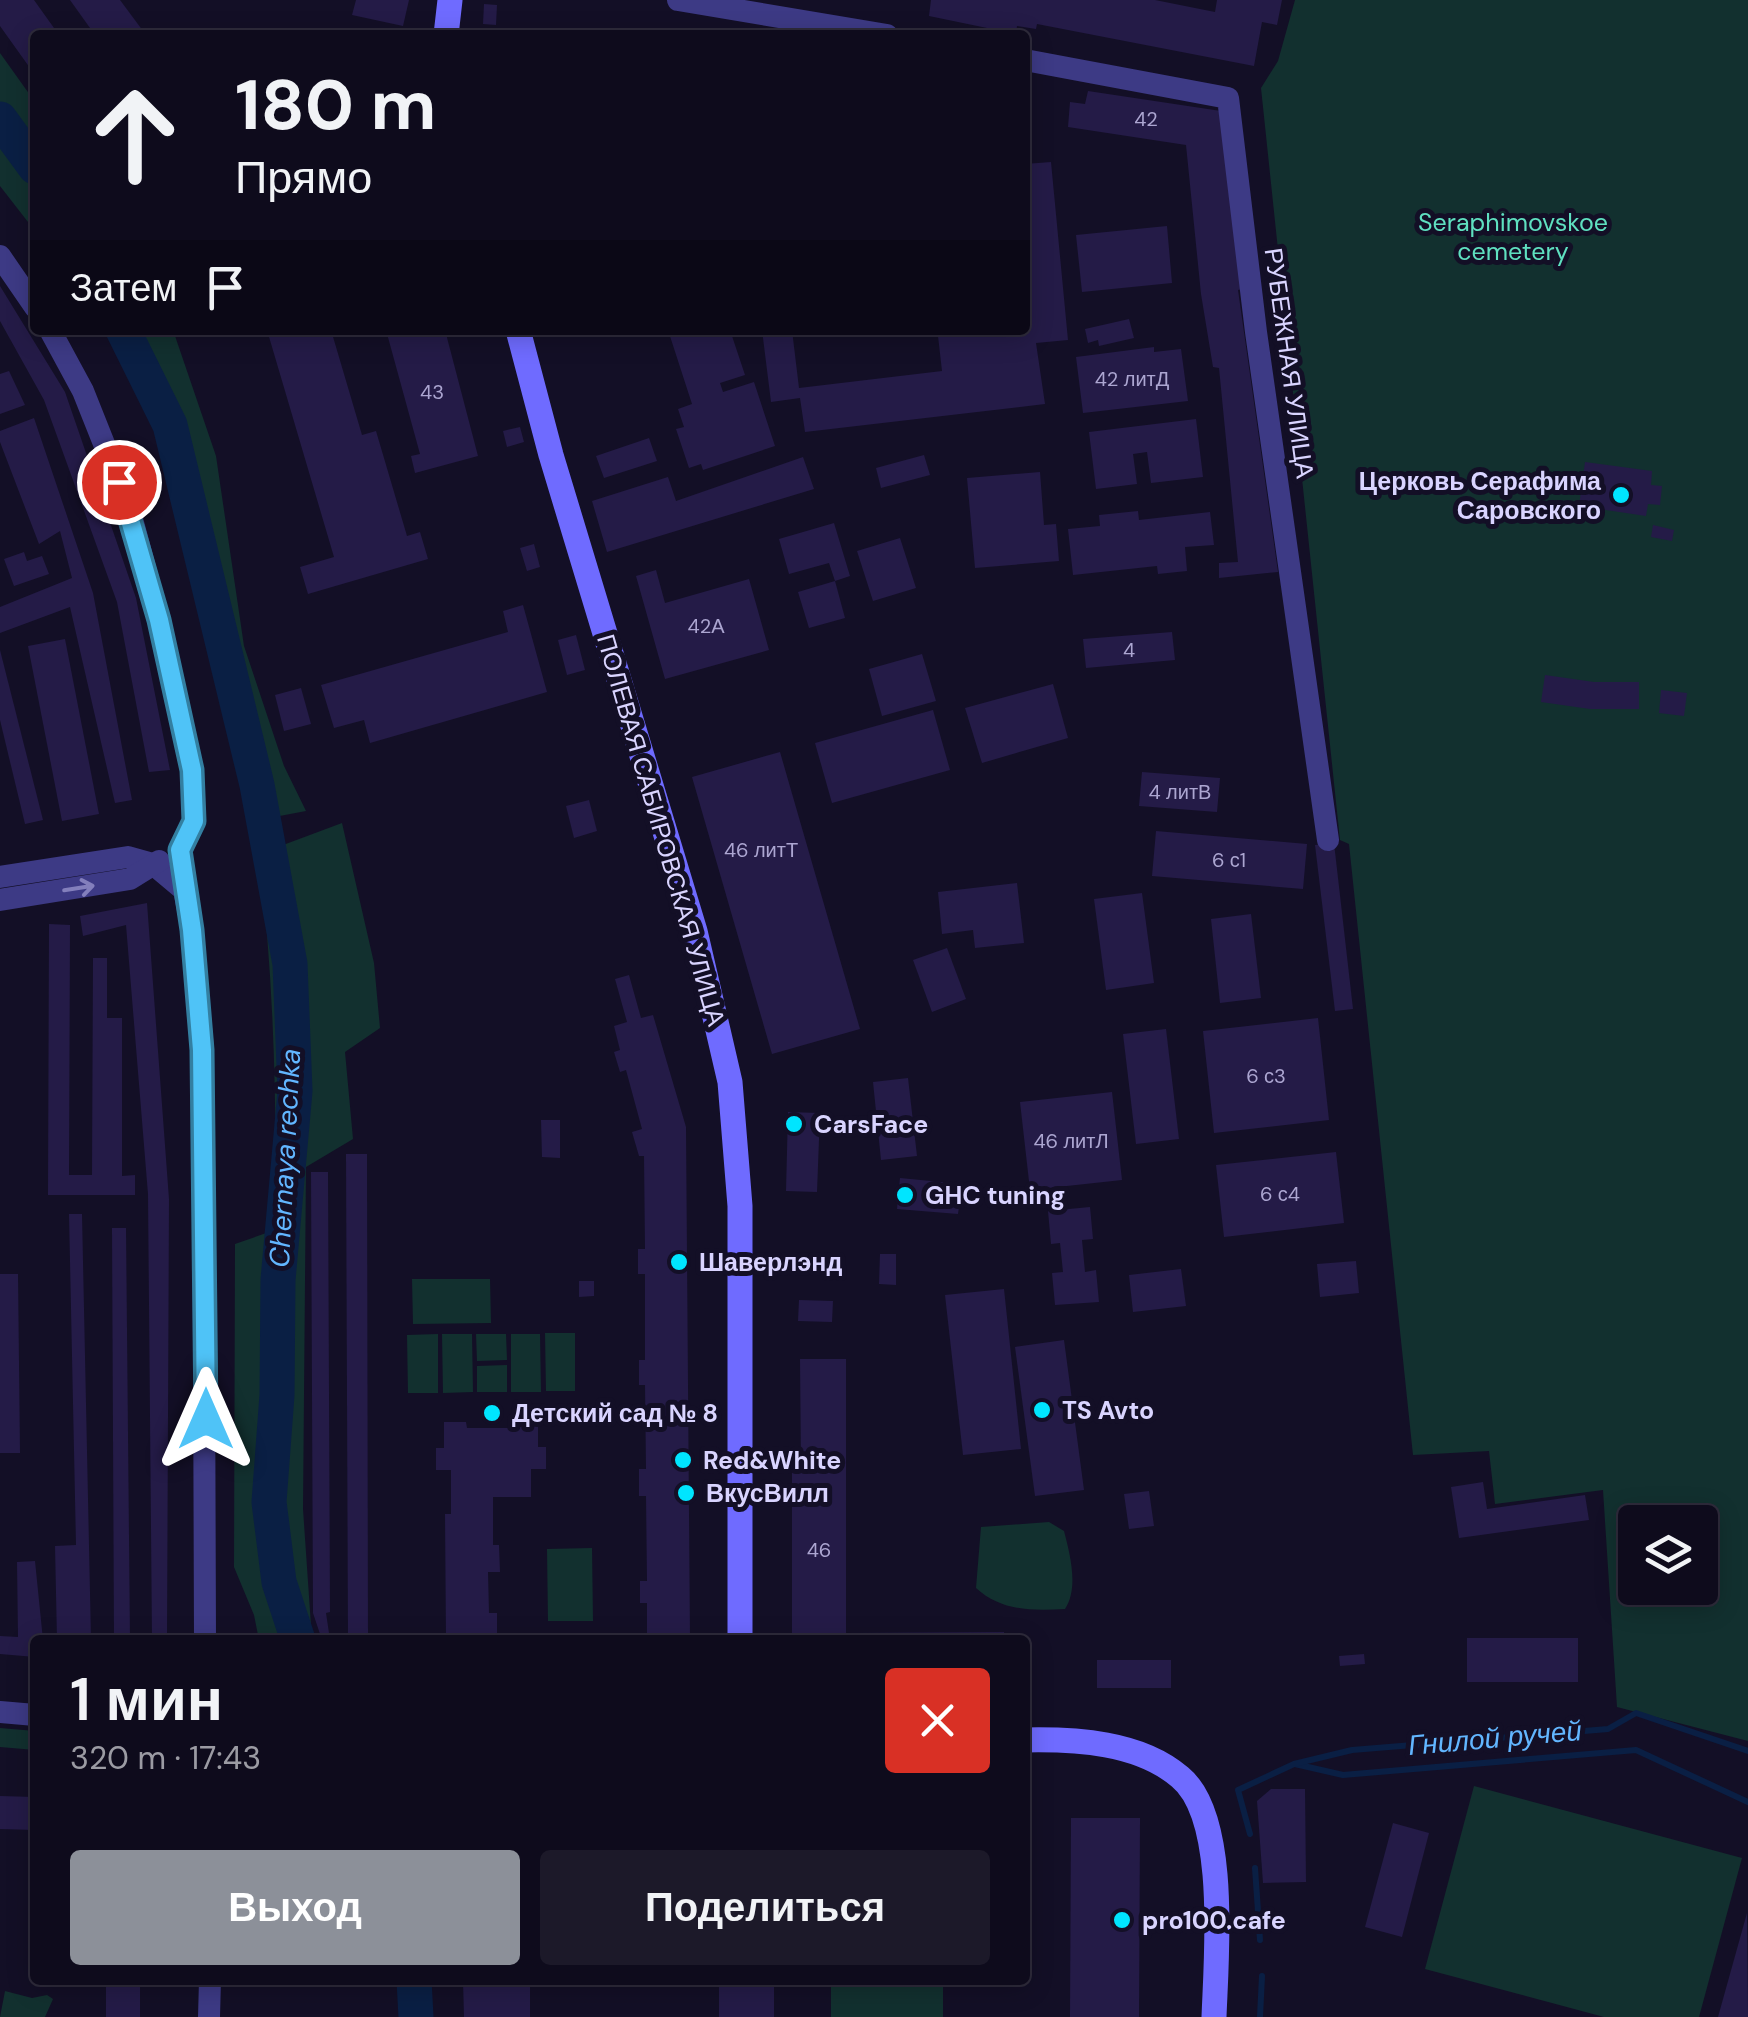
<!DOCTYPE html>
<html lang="ru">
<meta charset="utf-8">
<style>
body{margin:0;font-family:"DM Sans",sans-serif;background:#1c1929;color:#f1f3f6;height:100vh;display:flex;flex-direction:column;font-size:38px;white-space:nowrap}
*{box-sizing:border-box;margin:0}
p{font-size:32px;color:#9b9ba3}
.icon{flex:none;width:55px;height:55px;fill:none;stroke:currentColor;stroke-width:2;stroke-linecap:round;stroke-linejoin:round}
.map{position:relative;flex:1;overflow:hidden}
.panel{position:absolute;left:30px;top:1635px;width:1000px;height:350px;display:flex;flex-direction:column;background:#0e0b1c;border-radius:10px;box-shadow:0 5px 25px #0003,0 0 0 2px #2e2b3b}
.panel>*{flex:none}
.guide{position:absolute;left:30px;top:30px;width:1000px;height:305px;border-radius:10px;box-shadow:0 5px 25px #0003,0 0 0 2px #2e2b3b;background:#0e0b1c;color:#f1f3f6;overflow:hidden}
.buttons{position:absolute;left:1618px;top:1505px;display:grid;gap:20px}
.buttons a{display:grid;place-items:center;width:100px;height:100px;border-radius:10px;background:#0e0b1c;box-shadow:0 5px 25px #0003,0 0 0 2px #2e2b3b;font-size:50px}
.pin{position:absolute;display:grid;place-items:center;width:85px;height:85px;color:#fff;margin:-42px;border:5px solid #fff;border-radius:50%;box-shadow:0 2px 10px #0007}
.me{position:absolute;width:110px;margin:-55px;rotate:0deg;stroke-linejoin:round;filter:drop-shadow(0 0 8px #0008)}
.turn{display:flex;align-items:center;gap:35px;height:210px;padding:0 40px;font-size:45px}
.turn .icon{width:130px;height:130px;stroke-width:2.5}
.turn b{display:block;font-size:70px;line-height:85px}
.then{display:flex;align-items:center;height:95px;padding:0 40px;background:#0003;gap:20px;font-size:38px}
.round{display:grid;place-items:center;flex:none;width:105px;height:105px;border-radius:10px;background:#1c1929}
.head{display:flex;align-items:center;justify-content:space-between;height:170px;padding:0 40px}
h1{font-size:60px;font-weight:600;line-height:75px}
.action{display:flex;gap:20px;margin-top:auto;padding:20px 40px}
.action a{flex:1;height:115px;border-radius:10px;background:#8c9099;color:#fff;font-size:40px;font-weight:600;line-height:115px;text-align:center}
.action a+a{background:#1c1929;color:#f1f3f6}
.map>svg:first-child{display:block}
.green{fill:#12302f;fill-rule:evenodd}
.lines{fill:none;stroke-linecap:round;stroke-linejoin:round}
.stream{stroke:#0a1f44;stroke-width:6}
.river{stroke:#0a1f44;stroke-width:35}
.building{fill:#241b47}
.street{stroke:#3d3a85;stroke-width:22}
.secondary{stroke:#6f6bff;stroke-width:25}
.oneway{stroke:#837fbc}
.route-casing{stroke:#337fa1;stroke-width:25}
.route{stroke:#4fc3f7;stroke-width:18}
.poi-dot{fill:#00e5ff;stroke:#130f26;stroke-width:4}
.labels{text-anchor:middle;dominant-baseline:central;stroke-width:10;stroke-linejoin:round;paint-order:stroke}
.number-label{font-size:20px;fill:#aca6d1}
.park-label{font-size:25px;fill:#5fe0c0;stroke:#130f26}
.street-label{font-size:25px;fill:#d9d4ff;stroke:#130f26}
.poi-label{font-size:25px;font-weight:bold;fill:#d9d4ff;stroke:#130f26;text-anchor:start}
.water-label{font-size:28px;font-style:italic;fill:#62b6ff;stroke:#130f26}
</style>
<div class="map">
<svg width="1748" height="2017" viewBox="0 0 1748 2017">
<rect width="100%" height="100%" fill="#130f26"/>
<g class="green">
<path d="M 1295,0 L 1748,0 L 1748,1741 L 1617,1707 L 1603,1490 L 1495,1504 L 1489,1451 L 1413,1455 L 1349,844 L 1340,840 L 1261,88 L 1278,61 ZM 1635,1522 L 1700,1522 L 1700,1588 L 1635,1588 Z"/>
<polygon points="0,53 35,102 35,160 0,112"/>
<polygon points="0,142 35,189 35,231 0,186"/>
<polygon points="130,330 173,330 216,456 244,646 284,766 306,811 269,818 176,425"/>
<path d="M 342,823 L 374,963 L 380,1028 L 345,1052 L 353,1139 L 306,1167 L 303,1509 L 312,1640 L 259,1640 L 254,1615 L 234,1567 L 235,1244 L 275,1230 C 277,1104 274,980 259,854 Z"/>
<polygon points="412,1279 490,1279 491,1323 413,1324"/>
<polygon points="545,1333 575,1333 575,1391 546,1391"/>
<polygon points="438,1334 438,1393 408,1393 407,1335"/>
<polygon points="442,1334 472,1334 473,1392 443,1393"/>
<polygon points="476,1334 506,1334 507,1360 477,1361"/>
<polygon points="511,1334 540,1334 541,1392 511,1392"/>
<polygon points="507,1365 507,1392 477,1392 477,1366"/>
<path d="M 1049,1522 L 1064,1531 C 1070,1554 1079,1588 1065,1609 C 1032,1611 1001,1611 976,1588 L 981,1527 Z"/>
<polygon points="592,1548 593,1621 548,1621 547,1549"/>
<polygon points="0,1728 35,1731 35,1750 0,1747"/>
<polygon points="1474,1786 1742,1858 1699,2017 1604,2017 1425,1969"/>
<rect x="831" y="1980" width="112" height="37"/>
<polygon points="5,1991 32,1998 47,1995 53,1999 45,2017 0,2017"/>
</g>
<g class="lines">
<g class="stream">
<polyline points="1295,1764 1343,1775 1636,1750 1748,1802"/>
<polyline points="1250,1834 1238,1790 1294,1764 1352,1750 1608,1729 1636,1713 1748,1751"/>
<polyline points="1255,1868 1260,1940"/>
<polyline points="1260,2017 1262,1976"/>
</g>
<g class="river">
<polyline points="0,119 35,167"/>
<polyline points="123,330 170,425 257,785 290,964 295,1091 278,1280 277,1395 269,1502 279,1582 298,1640"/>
<polyline points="414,1980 416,2017"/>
</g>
</g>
<g class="building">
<polygon points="0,0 34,0 59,35 35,35 35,75 0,26"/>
<polygon points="70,0 120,0 146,35 95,35"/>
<polygon points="356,0 409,0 403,26 352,15"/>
<polygon points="931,0 1155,0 1215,12 1217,0 1282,0 1277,25 1262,22 1254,66 1037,24 1036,29 1017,26 1016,34 929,16"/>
<polygon points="484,4 497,5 496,25 483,24"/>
<polygon points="1088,91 1221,111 1242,289 1238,290 1278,572 1219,578 1219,563 1238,562 1219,368 1213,367 1201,294 1186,145 1068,127 1070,102 1085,104"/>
<polygon points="1051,162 1068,340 1036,343 1045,404 805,432 800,398 771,402 762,330 792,330 799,388 942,371 938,336 958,330 1025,330 1025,164"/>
<polygon points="1167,226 1172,283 1082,292 1076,235"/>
<polygon points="0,286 65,392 136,598 170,770 149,772 117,602 44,400 0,321"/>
<polygon points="1129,319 1134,338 1099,346 1098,340 1088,343 1085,329"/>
<polygon points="267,330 331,330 362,435 376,431 407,536 420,532 428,559 308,594 300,567 334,557"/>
<polygon points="386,330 445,330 478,456 415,473 411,456 420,454"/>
<polygon points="668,330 730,330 745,375 720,383 723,392 754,382 775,446 703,470 701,464 689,468 676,429 684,427 678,409 692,404"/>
<polygon points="1154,347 1154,352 1181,349 1188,401 1083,413 1076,357"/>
<polygon points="9,371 25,405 0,414 0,374"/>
<polygon points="34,418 93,593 132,800 115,803 70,607 0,633 0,607 72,578 60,531 39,544 0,442 0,431"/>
<polygon points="1196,419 1203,477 1151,483 1147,452 1133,454 1137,484 1096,489 1089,432"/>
<polygon points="520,427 524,442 507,447 503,431"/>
<polygon points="649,438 657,461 604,478 596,456"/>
<polygon points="924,455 930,475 881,488 876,468"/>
<polygon points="803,457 814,489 607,552 592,501 668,477 676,501"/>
<polygon points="1585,462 1652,471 1651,485 1662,486 1660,505 1648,504 1646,516 1579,506"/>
<polygon points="1040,472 1044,525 1056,524 1059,561 975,568 967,478"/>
<polygon points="1138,511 1139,520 1210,512 1214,545 1185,547 1187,571 1158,574 1157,566 1073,575 1068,529 1100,526 1099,515"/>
<polygon points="834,523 850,576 835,581 829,563 789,574 779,539"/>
<polygon points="1653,525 1674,530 1672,541 1651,537"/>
<polygon points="900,538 916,588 873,601 857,551"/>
<polygon points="534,544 540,567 527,571 520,548"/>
<polygon points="24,552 27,561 42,556 49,574 14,586 4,559"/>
<polygon points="656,570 665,603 749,579 769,650 665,679 636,576"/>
<polygon points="835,581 845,618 809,628 798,592"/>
<polygon points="523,605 547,692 370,743 364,720 334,728 321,685 508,632 503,611"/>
<polygon points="1172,632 1175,660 1086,668 1083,639"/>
<polygon points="576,635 585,670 567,675 558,640"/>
<polygon points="65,639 99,814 62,821 28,646"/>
<polygon points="0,650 43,820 25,824 0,720"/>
<polygon points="922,654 936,701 882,716 869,669"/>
<polygon points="1545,675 1594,682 1639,682 1639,709 1590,709 1541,702"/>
<polygon points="1053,684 1068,738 982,763 965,708"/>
<polygon points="301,688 311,724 284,731 275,695"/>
<polygon points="1661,690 1687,693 1684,716 1659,713"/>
<polygon points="933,710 950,770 832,803 815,743"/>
<polygon points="780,752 860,1029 772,1054 692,777"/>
<polygon points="1142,772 1220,778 1217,812 1139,806"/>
<polygon points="589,800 597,831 574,838 566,806"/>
<polygon points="1156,831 1307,844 1303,889 1152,876"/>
<polygon points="1334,843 1353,1009 1335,1011 1315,845"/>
<polygon points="1017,883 1024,943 975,948 973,930 942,934 938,892"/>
<polygon points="1142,893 1154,983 1106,990 1094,899"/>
<polygon points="147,903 169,1199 167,1640 152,1640 148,1194 126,925 83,936 80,916"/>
<polygon points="1251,914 1261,998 1220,1003 1211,919"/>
<polygon points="49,924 70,925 69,1175 92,1175 93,958 107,958 107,1018 122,1018 122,1176 135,1175 135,1195 48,1195"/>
<polygon points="947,948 966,999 932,1012 913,960"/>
<polygon points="629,975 641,1018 653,1015 686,1127 690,1640 647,1640 647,1603 640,1603 640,1581 647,1581 646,1496 639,1496 639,1469 646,1469 645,1385 639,1385 639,1360 645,1360 645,1274 638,1274 638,1249 645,1249 644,1156 639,1156 632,1132 642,1129 626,1070 620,1072 614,1052 620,1050 614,1026 627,1022 615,979"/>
<polygon points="1318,1018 1329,1120 1214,1133 1203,1031"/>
<polygon points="1166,1029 1179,1139 1136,1144 1123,1034"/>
<polygon points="908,1078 917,1156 881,1160 873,1082"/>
<polygon points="1112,1092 1122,1180 1030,1190 1020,1102"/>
<polygon points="788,1112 820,1113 817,1192 786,1191"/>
<polygon points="541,1120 560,1120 560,1158 542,1157"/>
<polygon points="1336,1152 1344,1223 1224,1237 1216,1165"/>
<polygon points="346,1154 367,1154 368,1640 348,1640"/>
<polygon points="311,1172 328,1172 330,1612 326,1613 329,1633 320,1634 313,1613"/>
<polygon points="900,1178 962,1184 958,1214 897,1209"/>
<polygon points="1090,1207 1093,1239 1082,1240 1085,1272 1096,1270 1099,1302 1055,1305 1052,1273 1063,1272 1060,1243 1051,1244 1048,1211"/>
<polygon points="69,1214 82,1214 91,1640 57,1640 55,1546 76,1545"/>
<polygon points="112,1228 126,1228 130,1640 114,1640"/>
<polygon points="880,1254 896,1254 896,1285 879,1284"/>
<polygon points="1356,1261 1359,1293 1320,1297 1317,1264"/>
<polygon points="1181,1269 1186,1306 1133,1312 1129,1275"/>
<polygon points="0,1274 18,1274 20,1453 0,1453"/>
<polygon points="579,1281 594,1281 594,1296 579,1297"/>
<polygon points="1004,1289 1021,1449 963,1455 945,1295"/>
<polygon points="799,1300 833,1301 832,1322 798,1321"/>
<polygon points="1064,1340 1084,1490 1035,1496 1015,1347"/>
<polygon points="800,1359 846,1359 846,1633 1004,1632 1004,1640 792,1640 792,1468 801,1468"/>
<polygon points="538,1421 538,1447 546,1447 546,1469 531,1469 531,1497 493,1497 493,1545 499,1545 500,1572 488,1572 489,1613 497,1613 497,1639 446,1640 445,1514 451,1514 451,1470 436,1470 436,1448 444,1448 444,1422 466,1422 467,1428 515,1428 515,1422"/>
<polygon points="1483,1482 1487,1509 1585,1495 1589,1520 1459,1538 1451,1487"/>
<polygon points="1149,1491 1154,1526 1129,1529 1124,1494"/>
<polygon points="35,1561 43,1640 35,1640 35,1657 0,1654 0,1636 18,1637 17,1562"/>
<rect x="1467" y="1638" width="111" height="44"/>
<polygon points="1364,1654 1365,1664 1340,1666 1339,1656"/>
<rect x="1097" y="1660" width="74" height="28"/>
<polygon points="1271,1789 1305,1789 1306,1882 1263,1883 1257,1801"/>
<polygon points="0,1796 35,1797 35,1830 0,1829"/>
<polygon points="1071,1818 1140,1818 1139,2017 1070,2017"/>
<polygon points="1393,1823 1429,1833 1402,1937 1365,1927"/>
<polygon points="1747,1913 1748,2017 1718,2017"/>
<rect x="106" y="1980" width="34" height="37"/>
<polygon points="463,1980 530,1980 530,2017 464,2017"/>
<rect x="719" y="1980" width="55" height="37"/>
</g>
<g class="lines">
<g class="street">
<polyline points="678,0 887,35"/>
<polyline points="1025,60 1228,98 1256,332 1328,840"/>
<polyline points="0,256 35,307"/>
<polyline points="50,330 83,391 128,504 159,620 192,770 194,821 180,850 184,890"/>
<polyline points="0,877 128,857 153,864 184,890 192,930 203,1049 205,1640"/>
<polyline points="0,900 130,879 159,861"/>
<polyline points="0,1712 35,1715"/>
<polyline points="209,2017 210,1980"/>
</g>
<g class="secondary">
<polyline points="446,35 450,0"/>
<polyline points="518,330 551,455 695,931 730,1082 740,1206 740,1640"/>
<path d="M 1025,1740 C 1076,1739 1139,1742 1180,1777 C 1229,1817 1216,1959 1214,2017"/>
</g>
</g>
<defs><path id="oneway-shaft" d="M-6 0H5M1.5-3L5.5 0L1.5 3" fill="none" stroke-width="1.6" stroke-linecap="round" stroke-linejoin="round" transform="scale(2.5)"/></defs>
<use class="oneway" href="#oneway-shaft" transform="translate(79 888) rotate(-9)"/>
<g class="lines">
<defs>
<polyline id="route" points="119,482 159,620 192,770 194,821 180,850 192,930 202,1050 206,1419"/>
</defs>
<use href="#route" class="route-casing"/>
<use href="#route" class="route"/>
</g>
<g class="poi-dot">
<circle cx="1621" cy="495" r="10"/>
<circle cx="794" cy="1124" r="10"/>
<circle cx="905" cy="1195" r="10"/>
<circle cx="679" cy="1262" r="10"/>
<circle cx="1042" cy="1410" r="10"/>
<circle cx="492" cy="1413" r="10"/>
<circle cx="683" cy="1460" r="10"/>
<circle cx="686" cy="1493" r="10"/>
<circle cx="1122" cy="1920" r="10"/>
</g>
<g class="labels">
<g class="number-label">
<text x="1146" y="119">42</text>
<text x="1132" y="379">42 литД</text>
<text x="432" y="392">43</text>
<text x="706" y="626">42А</text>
<text x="1129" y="650">4</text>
<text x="1180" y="792">4 литВ</text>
<text x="761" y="850">46 литТ</text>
<text x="1229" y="860">6 с1</text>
<text x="1266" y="1076">6 с3</text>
<text x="1071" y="1141">46 литЛ</text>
<text x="1280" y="1194">6 с4</text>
<text x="819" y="1550">46</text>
</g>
<g class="park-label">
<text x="1513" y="222">Seraphimovskoe<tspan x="1513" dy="29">cemetery</tspan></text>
</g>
<g class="street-label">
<text transform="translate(1289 363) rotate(82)">РУБЕЖНАЯ УЛИЦА</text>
<text transform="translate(661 830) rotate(74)">ПОЛЕВАЯ САБИРОВСКАЯ УЛИЦА</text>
</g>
<g class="poi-label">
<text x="1601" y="481" text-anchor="end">Церковь Серафима<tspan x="1601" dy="29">Саровского</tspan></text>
<text x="814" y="1124">CarsFace</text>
<text x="925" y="1195">GHC tuning</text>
<text x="699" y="1262">Шаверлэнд</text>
<text x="1062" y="1410">TS Avto</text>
<text x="512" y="1413">Детский сад № 8</text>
<text x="703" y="1460">Red&amp;White</text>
<text x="706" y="1493">ВкусВилл</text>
<text x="1142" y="1920">pro100.cafe</text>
</g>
<g class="water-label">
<text transform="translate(285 1158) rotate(-87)">Chernaya rechka</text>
<text transform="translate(1495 1738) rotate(-5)">Гнилой ручей</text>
</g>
</g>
</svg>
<div class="buttons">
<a><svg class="icon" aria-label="layers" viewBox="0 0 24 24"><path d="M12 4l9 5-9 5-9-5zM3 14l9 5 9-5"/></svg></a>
</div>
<div class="pin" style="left:119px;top:482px;background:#d93025"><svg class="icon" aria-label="arrive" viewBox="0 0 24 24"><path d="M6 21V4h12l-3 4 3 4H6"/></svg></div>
<svg class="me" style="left:206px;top:1419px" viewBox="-20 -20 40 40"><path d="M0-17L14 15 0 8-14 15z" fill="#4fc3f7" stroke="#fff" stroke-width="4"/></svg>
<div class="guide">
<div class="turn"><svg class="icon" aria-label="ahead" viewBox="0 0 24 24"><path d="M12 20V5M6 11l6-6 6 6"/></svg><div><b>180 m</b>Прямо</div></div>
<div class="then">Затем<svg class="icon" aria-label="arrive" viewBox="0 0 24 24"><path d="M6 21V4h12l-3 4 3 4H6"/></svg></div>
</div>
<section class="panel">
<div class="head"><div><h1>1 мин</h1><p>320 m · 17:43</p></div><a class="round" style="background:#d93025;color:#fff"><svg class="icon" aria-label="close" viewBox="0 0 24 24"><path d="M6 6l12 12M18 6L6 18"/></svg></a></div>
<div class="action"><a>Выход</a><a>Поделиться</a></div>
</section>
</div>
